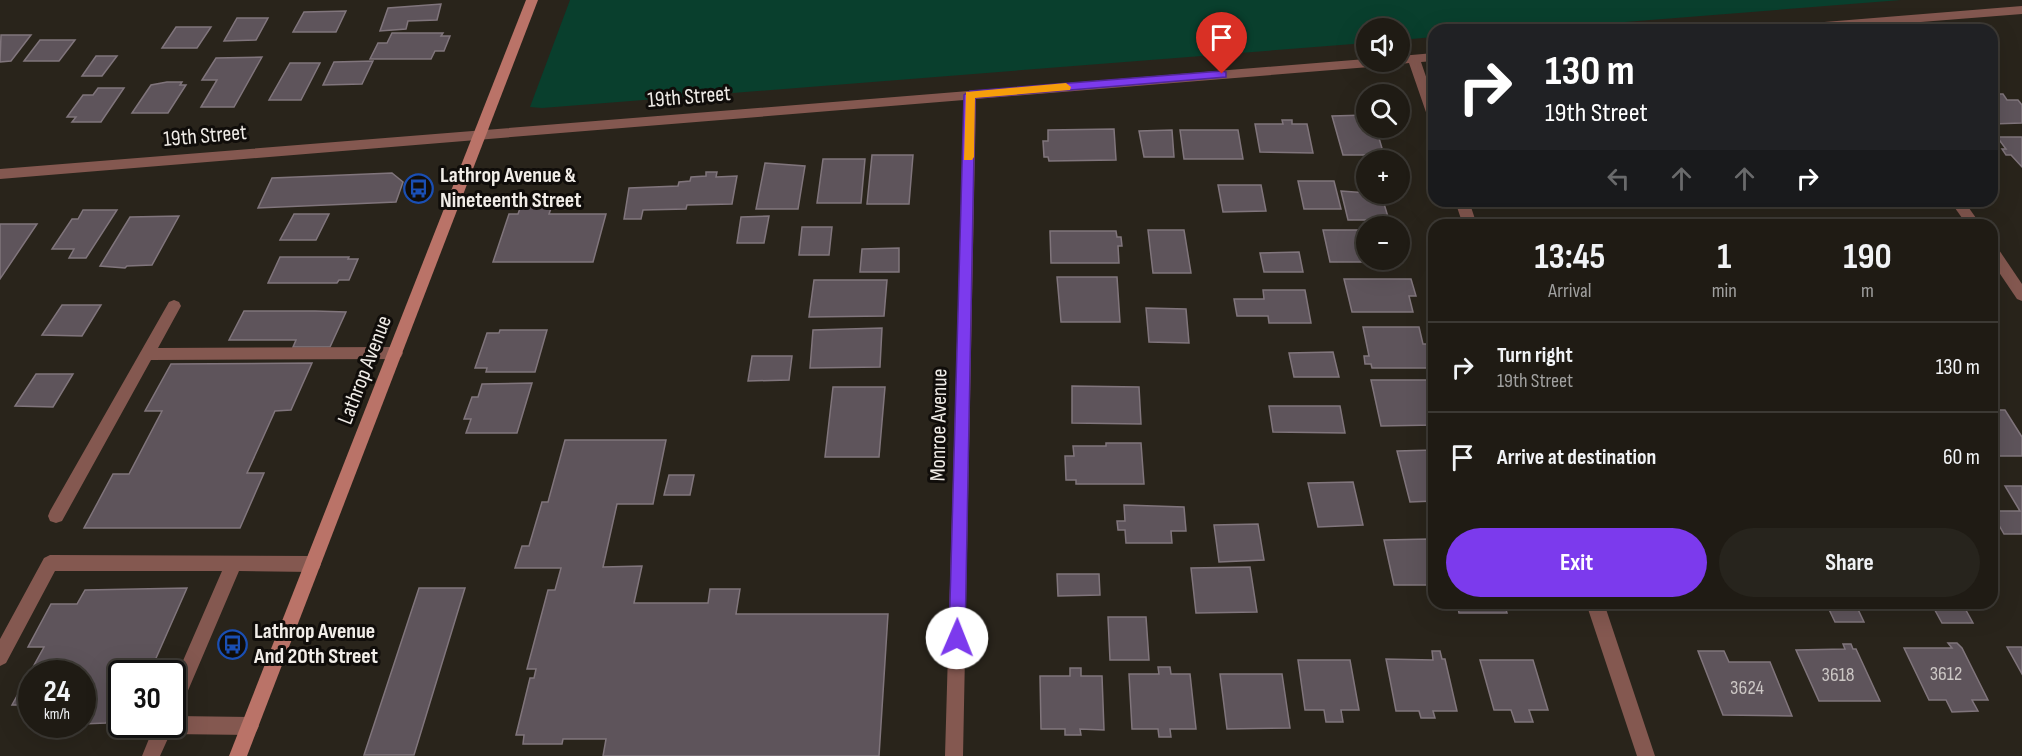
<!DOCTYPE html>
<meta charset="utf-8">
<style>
body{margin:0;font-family:"Sofia Sans Condensed",sans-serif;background:#27241d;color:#f1f3f6;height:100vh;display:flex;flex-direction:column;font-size:22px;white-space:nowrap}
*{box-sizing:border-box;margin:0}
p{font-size:20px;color:#a1a1a0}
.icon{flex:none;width:33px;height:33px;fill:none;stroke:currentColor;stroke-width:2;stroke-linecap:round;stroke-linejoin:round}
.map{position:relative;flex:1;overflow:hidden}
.sheet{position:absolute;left:1428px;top:219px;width:570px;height:390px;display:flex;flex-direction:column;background:#1f1b14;border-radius:18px;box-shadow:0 6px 24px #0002,0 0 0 2px #3c3934}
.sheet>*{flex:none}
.top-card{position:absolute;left:1428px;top:24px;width:570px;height:183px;border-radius:18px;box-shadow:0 6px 24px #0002,0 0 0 2px #3c3934;background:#202124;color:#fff;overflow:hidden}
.buttons{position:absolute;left:1356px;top:18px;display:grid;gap:12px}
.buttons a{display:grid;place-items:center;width:54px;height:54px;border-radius:50%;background:#1f1b14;box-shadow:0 6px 24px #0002,0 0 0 2px #3c3934;font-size:30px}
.speed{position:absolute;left:18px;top:660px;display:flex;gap:12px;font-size:30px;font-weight:700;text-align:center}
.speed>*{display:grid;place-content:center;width:78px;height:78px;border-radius:50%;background:#1f1b14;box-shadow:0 6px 24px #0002,0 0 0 2px #3c3934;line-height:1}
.speed small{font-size:15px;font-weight:400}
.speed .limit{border:3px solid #111;border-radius:9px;background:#fff;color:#111}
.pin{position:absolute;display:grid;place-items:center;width:51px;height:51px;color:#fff;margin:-62px -26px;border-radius:50% 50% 50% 0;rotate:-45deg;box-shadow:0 0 6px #0007}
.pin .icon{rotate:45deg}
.me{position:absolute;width:66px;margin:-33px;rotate:1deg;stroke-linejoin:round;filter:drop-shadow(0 0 4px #0008)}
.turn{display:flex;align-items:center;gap:21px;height:126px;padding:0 18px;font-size:27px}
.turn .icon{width:78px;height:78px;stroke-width:2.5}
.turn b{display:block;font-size:42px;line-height:51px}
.lanes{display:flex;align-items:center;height:57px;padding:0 18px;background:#0003;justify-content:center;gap:30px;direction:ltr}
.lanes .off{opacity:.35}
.eta{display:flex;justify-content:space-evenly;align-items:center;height:102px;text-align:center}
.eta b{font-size:36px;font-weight:700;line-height:42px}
.cta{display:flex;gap:12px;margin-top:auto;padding:12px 18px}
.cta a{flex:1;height:69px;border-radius:36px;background:#7c3aed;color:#fff;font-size:24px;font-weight:700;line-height:69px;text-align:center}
.cta a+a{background:#27241d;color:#f1f3f6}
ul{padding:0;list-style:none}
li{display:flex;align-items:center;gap:18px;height:90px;padding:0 18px;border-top:2px solid #3c3934}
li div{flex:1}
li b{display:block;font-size:22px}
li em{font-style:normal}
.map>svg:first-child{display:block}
.green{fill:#093f2d}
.building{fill:#5e545b;stroke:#80757c;stroke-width:1.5}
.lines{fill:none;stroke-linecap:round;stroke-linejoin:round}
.lane{fill:#845850;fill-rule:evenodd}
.street{fill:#845850;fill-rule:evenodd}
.secondary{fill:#ba7368;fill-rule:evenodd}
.route{fill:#7c3aed;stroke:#51269a;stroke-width:1.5}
.slow{fill:#f59e0b}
.labels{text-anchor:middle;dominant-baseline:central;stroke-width:6;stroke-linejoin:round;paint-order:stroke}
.number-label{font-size:20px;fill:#ccc7c5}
.street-label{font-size:22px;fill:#f1ede8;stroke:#100d0a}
.poi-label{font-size:22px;font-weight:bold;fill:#f1ede8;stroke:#100d0a;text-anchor:start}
</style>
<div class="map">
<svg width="2022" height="756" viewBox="0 0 2022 756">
<rect width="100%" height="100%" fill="#29241b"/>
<polygon class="green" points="570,0 1901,0 1524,30 1434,30 1434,37 1400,40 1400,28 1366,28 1366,43 542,108 530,107"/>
<g class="building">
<polygon points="441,4 437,20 408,21 406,29 380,31 388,8"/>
<polygon points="346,11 336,32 293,32 304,12"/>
<polygon points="237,18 268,18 256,40 224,41"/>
<polygon points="176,27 211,27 197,48 162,48"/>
<polygon points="392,33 443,33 441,36 450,36 444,51 435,51 431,59 370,59 378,43 387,43"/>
<polygon points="1,35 31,35 11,61 0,62"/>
<polygon points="40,40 75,40 59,61 24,61"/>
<polygon points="96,56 117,56 102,76 82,76"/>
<polygon points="262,57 234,107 201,107 217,80 202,80 216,58"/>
<polygon points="373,61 362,84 323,85 334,62"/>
<polygon points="290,63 320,63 301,100 269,100"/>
<polygon points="167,82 182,82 180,85 186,85 168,113 132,113 151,85"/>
<polygon points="98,88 124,88 101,122 72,122 76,117 67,117 83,95 93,95"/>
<polygon points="1992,94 2003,94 2007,100 2018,100 2022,105 2022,123 1992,124"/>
<polygon points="1366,115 1366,128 1376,128 1384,155 1343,155 1332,116"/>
<polygon points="1282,120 1292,120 1292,124 1307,124 1313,153 1260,152 1255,124 1283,124"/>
<polygon points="1114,129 1116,160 1049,161 1048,157 1044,157 1043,141 1048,141 1048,130"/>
<polygon points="1172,130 1174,157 1144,157 1139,131"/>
<polygon points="1180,130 1238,130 1243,159 1184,159"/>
<polygon points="1997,137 2022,137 2022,167 2011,155 2006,155 2002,149 2006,149"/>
<polygon points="872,155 913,155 909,204 867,204"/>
<polygon points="823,159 865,159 861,203 817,203"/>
<polygon points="765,163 805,166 798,209 756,209"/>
<polygon points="706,172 717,172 716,177 737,176 732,204 687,205 686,209 643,210 641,219 624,219 629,188 678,186 679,182 690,181 691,177 706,176"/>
<polygon points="392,173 403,182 396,202 258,208 272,178"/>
<polygon points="1298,181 1334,181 1341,209 1304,209"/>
<polygon points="1218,185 1261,185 1266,211 1223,212"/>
<polygon points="1341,191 1381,194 1389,220 1348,220"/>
<polygon points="523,200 554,200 549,214 606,214 593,262 493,262 509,214 518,214"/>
<polygon points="1785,201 1819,201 1823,207 1788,207"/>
<polygon points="83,210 117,210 86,258 69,258 74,249 52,249 72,219 78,219"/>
<polygon points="294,214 329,214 316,240 280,240"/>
<polygon points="179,216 152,265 127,266 125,268 100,266 130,217"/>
<polygon points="769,216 764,243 737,243 741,217"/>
<polygon points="1877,221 1879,225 1812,225 1811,222"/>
<polygon points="0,224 37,224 0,279"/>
<polygon points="802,227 832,227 829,255 799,255"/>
<polygon points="1148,230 1184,230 1191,273 1153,273"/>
<polygon points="1323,230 1366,230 1366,260 1400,260 1400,256 1401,262 1330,262"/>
<polygon points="1050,231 1116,231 1117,237 1121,237 1122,246 1118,246 1119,263 1051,263"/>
<polygon points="899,248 899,272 860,272 862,249"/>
<polygon points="1299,252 1303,272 1264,272 1260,253"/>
<polygon points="280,257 349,257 348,259 358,259 349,280 339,280 337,283 268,283"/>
<polygon points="1057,277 1117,277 1120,322 1061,322"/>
<polygon points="1344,279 1411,279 1416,296 1409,296 1413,312 1352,312"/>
<polygon points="814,280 887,280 884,316 809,317"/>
<polygon points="1263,290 1305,290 1311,323 1269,323 1268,316 1237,316 1234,299 1264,299"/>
<polygon points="62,305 101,305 82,336 42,335"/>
<polygon points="1146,308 1186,309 1189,343 1149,342"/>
<polygon points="244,311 315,311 346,312 330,347 293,347 296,340 229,340"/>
<polygon points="1363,327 1419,327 1423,344 1430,344 1434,368 1372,368 1371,364 1365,364 1364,356 1369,356"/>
<polygon points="882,328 880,367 810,368 813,330"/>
<polygon points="500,330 547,330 535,372 486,372 487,368 475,368 487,333 499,333"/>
<polygon points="1333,352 1339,377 1294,377 1289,353"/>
<polygon points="752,356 792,356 789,380 748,381"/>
<polygon points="312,363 291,410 275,411 247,473 264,473 240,528 84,528 113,474 129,474 162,411 145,411 171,364"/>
<polygon points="36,374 73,374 53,407 15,406"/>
<polygon points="1371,380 1433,380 1434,425 1381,426"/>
<polygon points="532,383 517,433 466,433 471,419 464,419 472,397 478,397 482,384"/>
<polygon points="1072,386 1139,387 1141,424 1072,423"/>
<polygon points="833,387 885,387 879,457 825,457"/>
<polygon points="1269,406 1340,406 1345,433 1273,432"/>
<polygon points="1992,410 2005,410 2022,437 2022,456 1992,456"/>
<polygon points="565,440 666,440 653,504 617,504 603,567 642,566 634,603 708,603 710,589 740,589 736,614 888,614 879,756 603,756 606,739 563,739 562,744 523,744 524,735 516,735 530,678 534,678 536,669 527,669 548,590 555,590 561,568 515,568 522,546 529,546 542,502 548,502"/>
<polygon points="1106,443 1141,443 1144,484 1076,484 1076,480 1066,480 1065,456 1074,456 1073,446 1106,446"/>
<polygon points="1434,450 1434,501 1410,502 1397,451"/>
<polygon points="669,475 694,475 690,495 664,495"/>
<polygon points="1353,482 1363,525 1318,527 1308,483"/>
<polygon points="2005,486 2022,486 2022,534 2004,534 1992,513 1992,511 2020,511"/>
<polygon points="1124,505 1184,507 1186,531 1171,531 1172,543 1126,543 1125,530 1118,530 1117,521 1125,521"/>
<polygon points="1258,524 1264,560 1219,562 1214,525"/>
<polygon points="1429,539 1434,559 1434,585 1394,585 1384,540"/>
<polygon points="1250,567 1257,612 1196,613 1191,568"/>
<polygon points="1057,574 1099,574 1100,595 1058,596"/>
<polygon points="187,588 149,674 122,674 122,714 110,714 106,723 82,724 82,674 32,674 32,713 21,714 26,705 12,705 44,647 28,647 51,604 77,604 85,590"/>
<polygon points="419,588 465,588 414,755 364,755"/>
<polygon points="1457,603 1504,603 1507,613 1459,613"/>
<polygon points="1826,603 1855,603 1864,622 1835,622"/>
<polygon points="1931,603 1962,603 1973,623 1942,623"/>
<polygon points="1108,617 1146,617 1149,660 1110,660"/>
<polygon points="1948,643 1957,643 1962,648 1988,700 1972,700 1978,711 1952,712 1946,700 1929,700 1904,648 1952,648"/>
<polygon points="1843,644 1851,644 1853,649 1856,649 1880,701 1819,701 1796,650 1845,649"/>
<polygon points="2007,647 2022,647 2022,674"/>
<polygon points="1432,651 1440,651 1442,659 1445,659 1457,711 1433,711 1435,718 1421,718 1419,711 1396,711 1386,659 1433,660"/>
<polygon points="1698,651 1724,651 1729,662 1770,662 1792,716 1723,715"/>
<polygon points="1298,660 1350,660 1359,710 1341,710 1343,722 1326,722 1324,710 1305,710"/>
<polygon points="1480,660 1533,660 1548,710 1529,710 1533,722 1515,722 1511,710 1494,710"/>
<polygon points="1158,667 1170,667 1171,674 1190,674 1196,729 1170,729 1171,737 1159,737 1158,729 1132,729 1129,674 1159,674"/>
<polygon points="1070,668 1081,668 1081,676 1102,676 1104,730 1080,729 1081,735 1065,735 1065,729 1041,729 1040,676 1070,676"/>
<polygon points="1220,674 1282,674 1290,728 1227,729"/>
</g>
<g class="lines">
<g class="lane">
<polygon points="174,300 179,302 181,306 158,348 396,347 401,349 403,353 401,357 396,359 151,360 62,521 56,523 50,521 48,516 50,511 169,302"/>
<polygon points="50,555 313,556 319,559 321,564 319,569 313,572 239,571 178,714 175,716 250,717 256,720 259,726 256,732 250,735 170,734 160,756 142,756 155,724 172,724 172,686 222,571 55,571 6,663 0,666 0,639 44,558"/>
</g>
<g class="street">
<polygon points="2022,6 2022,14 1820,30 1768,30 1774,26"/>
<polygon points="1434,53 1434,61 1421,62 1434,100 1434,122 1428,118 1409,63 1400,64 1395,62 1400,62 1400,56"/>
<polygon points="1366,59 1366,62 1388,62 1382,66 976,99 963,756 945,756 964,100 0,179 0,169"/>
<polygon points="1455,201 1469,201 1477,225 1463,225"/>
<polygon points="1950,201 1964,201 1981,225 1967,225"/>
<polygon points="1992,246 1997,247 2022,284 2022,301 2017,299 1992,262"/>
<polygon points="1586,603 1604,603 1655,756 1637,756"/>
</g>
<polygon class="secondary" points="526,0 538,0 247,756 229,756"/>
</g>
<polygon class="route" points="1222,71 1226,72 1226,77 975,98 965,638 963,643 957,646 952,643 949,638 964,95 970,91"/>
<polygon class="slow" points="1066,83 1071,87 1070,90 975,98 974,157 972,160 964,160 966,92"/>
<defs>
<symbol id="bus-ring" viewBox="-11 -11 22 22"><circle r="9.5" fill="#100d0a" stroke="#1a4fb4" stroke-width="1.5"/><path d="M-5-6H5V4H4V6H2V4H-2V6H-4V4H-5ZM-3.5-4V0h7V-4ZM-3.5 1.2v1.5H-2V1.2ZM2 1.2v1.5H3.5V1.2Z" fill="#1a4fb4"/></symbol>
</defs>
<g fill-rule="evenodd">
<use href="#bus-ring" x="402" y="172" width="33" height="33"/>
<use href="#bus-ring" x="216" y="628" width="33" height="33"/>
</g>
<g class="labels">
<g class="number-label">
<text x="1946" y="674">3612</text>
<text x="1838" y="675">3618</text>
<text x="1747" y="688">3624</text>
</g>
<g class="street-label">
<text transform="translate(689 97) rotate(-5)">19th Street</text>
<text transform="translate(205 136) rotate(-5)">19th Street</text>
<text transform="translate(365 370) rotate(-69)">Lathrop Avenue</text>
<text transform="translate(939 425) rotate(-89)">Monroe Avenue</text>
</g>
<g class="poi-label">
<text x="440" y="175">Lathrop Avenue &amp;<tspan x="440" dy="25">Nineteenth Street</tspan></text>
<text x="254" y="631">Lathrop Avenue<tspan x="254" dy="25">And 20th Street</tspan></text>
</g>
</g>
</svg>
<div class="buttons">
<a><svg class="icon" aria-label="sound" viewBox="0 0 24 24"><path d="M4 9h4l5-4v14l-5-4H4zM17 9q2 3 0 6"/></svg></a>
<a><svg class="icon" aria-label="search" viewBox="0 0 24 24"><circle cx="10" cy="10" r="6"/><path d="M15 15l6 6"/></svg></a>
<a>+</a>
<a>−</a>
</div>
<div class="speed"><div>24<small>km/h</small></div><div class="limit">30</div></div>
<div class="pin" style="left:1222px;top:74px;background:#d93025"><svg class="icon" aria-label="arrive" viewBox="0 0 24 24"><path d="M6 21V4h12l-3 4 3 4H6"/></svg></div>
<svg class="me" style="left:957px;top:638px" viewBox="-20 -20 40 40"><circle r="19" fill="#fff"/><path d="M0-13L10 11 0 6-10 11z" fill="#7c3aed"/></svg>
<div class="top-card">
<div class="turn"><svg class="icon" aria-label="right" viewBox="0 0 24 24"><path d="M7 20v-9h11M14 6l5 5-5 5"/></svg><div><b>130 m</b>19th Street</div></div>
<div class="lanes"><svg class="icon off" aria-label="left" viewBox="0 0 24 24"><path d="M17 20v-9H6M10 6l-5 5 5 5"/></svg><svg class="icon off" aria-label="ahead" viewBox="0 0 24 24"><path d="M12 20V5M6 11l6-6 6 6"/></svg><svg class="icon off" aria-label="ahead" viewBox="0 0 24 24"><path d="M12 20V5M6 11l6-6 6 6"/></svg><svg class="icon" aria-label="right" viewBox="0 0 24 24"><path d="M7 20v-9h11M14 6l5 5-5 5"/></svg></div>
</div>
<section class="sheet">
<div class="eta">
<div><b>13:45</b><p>Arrival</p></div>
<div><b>1</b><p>min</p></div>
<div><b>190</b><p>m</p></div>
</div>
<ul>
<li><svg class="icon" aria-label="right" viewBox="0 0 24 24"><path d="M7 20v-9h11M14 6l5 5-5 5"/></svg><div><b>Turn right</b><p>19th Street</p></div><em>130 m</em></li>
<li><svg class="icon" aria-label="arrive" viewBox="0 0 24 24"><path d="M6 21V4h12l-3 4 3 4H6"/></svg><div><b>Arrive at destination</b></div><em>60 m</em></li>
</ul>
<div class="cta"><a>Exit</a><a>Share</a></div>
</section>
</div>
